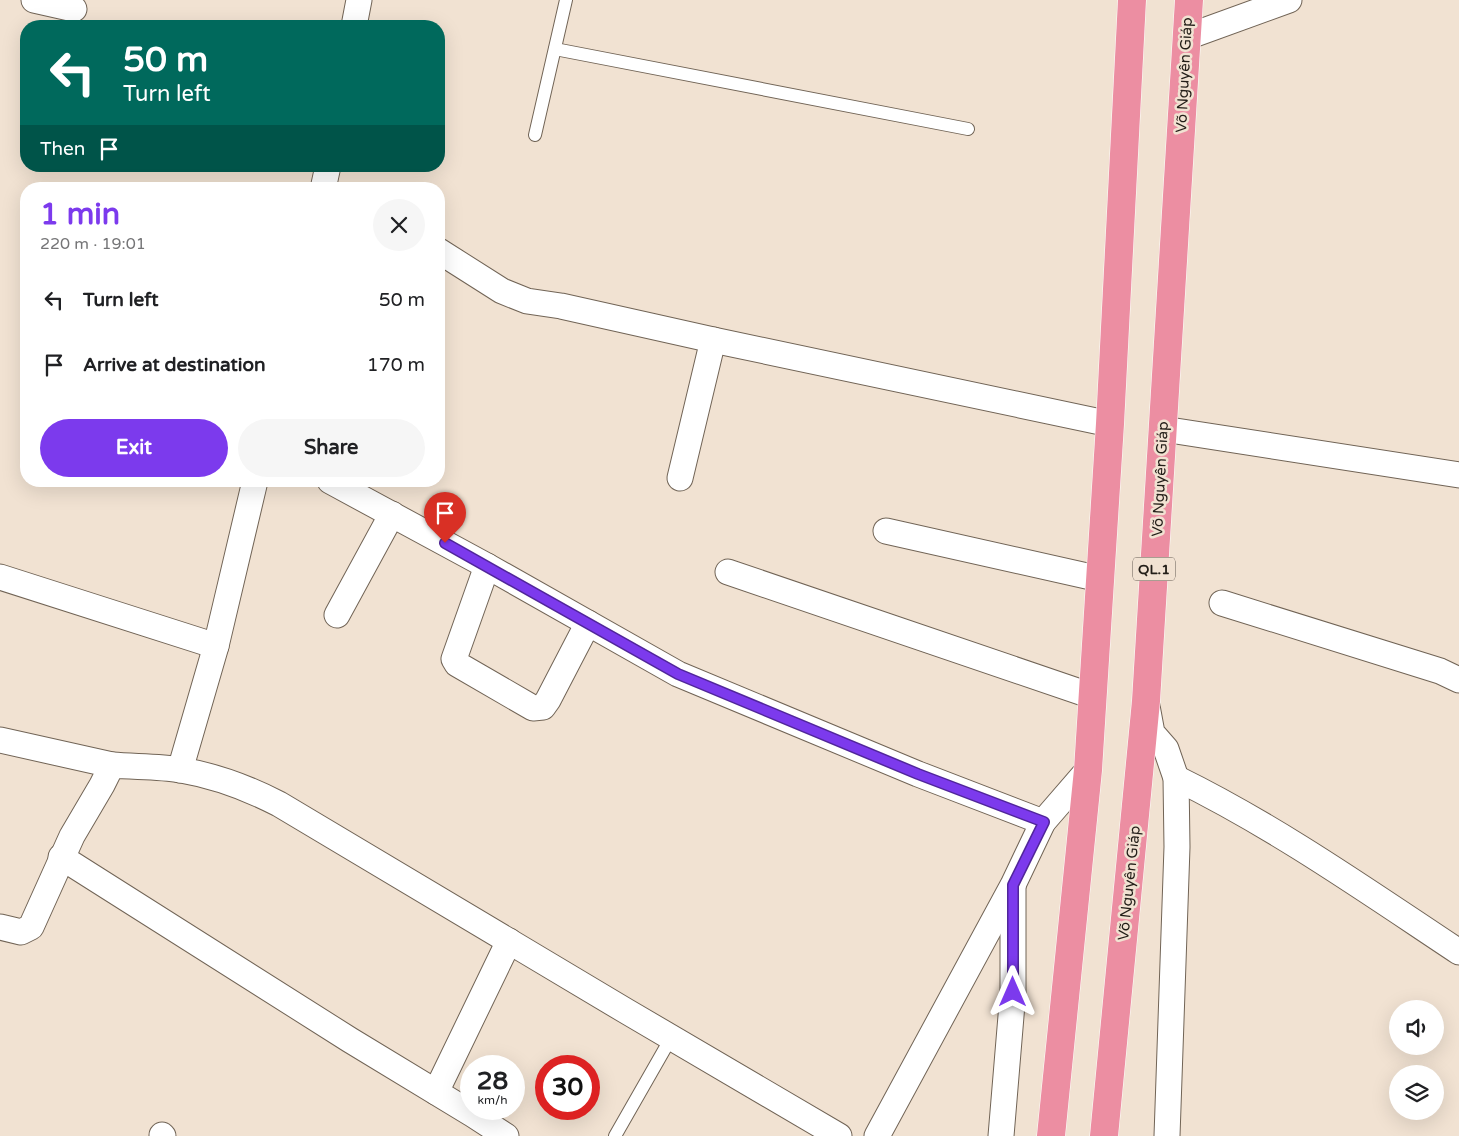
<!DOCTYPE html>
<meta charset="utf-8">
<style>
body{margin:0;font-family:"Varela Round",sans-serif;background:#f6f6f6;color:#202124;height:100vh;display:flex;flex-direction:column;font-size:19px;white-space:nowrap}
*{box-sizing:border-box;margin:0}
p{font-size:16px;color:#757577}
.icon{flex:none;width:28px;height:28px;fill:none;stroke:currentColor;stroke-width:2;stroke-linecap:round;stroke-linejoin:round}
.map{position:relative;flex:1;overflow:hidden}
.panel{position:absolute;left:20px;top:182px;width:425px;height:305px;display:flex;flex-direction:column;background:#fff;border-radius:20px;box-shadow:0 5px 20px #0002}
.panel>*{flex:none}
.banner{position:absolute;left:20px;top:20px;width:425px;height:152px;border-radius:20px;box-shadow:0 5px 20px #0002;background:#00695c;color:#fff;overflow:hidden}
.buttons{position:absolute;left:1389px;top:1000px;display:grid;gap:10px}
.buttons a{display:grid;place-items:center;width:55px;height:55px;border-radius:50%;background:#fff;box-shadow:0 5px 20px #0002;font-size:25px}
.speed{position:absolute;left:460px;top:1055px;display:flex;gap:10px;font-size:25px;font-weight:700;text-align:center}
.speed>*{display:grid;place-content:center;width:65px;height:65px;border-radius:50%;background:#fff;box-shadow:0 5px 20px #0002;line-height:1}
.speed small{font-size:12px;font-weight:400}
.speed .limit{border:8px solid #d22;background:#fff;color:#111}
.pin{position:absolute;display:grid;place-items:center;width:42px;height:42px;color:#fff;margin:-51px -21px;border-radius:50% 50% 50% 0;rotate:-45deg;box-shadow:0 0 5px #0007}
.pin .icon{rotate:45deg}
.me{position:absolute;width:55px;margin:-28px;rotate:0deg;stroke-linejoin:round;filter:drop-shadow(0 0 4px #0008)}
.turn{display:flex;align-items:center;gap:18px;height:105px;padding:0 20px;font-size:22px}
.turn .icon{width:65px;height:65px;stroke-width:2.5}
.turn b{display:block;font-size:35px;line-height:42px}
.then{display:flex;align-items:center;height:48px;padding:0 20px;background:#0003;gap:10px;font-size:19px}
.round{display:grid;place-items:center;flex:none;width:52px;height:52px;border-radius:26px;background:#f6f6f6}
.overview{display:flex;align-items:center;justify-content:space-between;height:85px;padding:0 20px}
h1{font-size:30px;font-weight:700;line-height:38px;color:#7c3aed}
.action{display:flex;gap:10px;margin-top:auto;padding:10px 20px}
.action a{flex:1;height:58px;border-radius:30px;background:#7c3aed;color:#fff;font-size:20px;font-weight:700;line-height:58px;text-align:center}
.action a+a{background:#f6f6f6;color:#202124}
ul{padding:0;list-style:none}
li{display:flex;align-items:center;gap:15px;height:65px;padding:0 20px}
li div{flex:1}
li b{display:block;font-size:19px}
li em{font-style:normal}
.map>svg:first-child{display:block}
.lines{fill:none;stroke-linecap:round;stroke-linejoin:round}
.service-casing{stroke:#716456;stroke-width:14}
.minor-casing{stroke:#716456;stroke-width:27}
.trunk-casing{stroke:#fff;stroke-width:29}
.service{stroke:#fff;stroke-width:12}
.minor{stroke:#fff;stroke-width:25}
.trunk{stroke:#ec8ea2;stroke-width:28}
.route-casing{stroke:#51269a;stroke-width:12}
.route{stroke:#7c3aed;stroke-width:9}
.labels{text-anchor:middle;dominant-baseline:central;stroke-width:5;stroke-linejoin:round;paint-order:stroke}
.shield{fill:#f1e2d2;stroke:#615950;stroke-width:1}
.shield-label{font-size:14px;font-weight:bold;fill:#231e18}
.street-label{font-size:15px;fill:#231e18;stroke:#f1e2d2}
</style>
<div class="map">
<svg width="1459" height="1136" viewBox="0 0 1459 1136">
<rect width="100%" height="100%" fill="#f1e2d2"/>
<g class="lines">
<defs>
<g id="service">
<polyline points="555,49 968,129"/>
<polyline points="535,135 566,0"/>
<polyline points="615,1136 671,1038"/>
</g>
<g id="minor">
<polyline points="34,0 74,9"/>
<polyline points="354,26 359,0"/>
<polyline points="1187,37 1289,0"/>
<polyline points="323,189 328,166"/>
<polyline points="439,251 502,291 527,301 561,306 713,340 1110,424"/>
<polyline points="1163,429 1459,475"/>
<polyline points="680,478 713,340"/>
<polyline points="330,481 487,566 678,674 918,774 1043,822"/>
<polyline points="886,531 1100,579"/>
<polyline points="487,566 454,659 457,664 533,708 543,707 548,700 588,623"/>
<polyline points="728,572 1092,696"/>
<polyline points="0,577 216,646"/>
<polyline points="1222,603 1440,671 1459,680"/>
<polyline points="337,615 392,514"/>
<polyline points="1147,706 1152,733 1166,749 1176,778 1177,847 1167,1136"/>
<polyline points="0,740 112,765"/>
<polyline points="180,770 216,646 255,481"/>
<path d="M 1176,778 C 1276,827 1367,891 1459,952"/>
<polyline points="61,857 350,1040 472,1114 506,1136"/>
<path d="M 0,927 L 21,932 L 31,927 L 72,836 L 102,785 L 112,765 C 135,767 159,766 181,770 C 216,776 248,788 279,804 L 626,1011 L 839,1136"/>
<polyline points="436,1092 509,941"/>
<polyline points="162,1135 163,1136"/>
<polyline points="877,1136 1013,885 1043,822 1088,770"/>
<polyline points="1001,1136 1013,992 1013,887"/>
</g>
<g id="trunk">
<polyline points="1051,1136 1088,770 1110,424 1132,0"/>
<polyline points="1104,1136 1146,701 1189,0"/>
</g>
</defs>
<use href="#service" class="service-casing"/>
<use href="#minor" class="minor-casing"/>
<use href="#trunk" class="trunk-casing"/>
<use href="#service" class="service"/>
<use href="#minor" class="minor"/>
<use href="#trunk" class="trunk"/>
</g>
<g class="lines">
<defs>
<polyline id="route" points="445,543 678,674 918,774 1044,822 1013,885 1013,992"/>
</defs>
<use href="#route" class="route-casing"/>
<use href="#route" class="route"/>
</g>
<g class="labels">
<rect class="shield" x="1133" y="557.5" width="42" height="23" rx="4"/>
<g class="shield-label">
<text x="1154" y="569">QL.1</text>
</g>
<g class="street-label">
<text transform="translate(1184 75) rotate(-87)">Võ Nguyên Giáp</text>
<text transform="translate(1160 479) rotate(-87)">Võ Nguyên Giáp</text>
<text transform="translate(1129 883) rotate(-84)">Võ Nguyên Giáp</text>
</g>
</g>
</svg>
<div class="buttons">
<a><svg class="icon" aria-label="sound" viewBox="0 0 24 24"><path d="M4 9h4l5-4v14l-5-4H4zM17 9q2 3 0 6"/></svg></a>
<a><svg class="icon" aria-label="layers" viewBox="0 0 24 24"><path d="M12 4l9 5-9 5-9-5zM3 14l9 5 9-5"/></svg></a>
</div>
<div class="speed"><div>28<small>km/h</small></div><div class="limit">30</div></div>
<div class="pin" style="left:445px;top:543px;background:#d93025"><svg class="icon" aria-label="arrive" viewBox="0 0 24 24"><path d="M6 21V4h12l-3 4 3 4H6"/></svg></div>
<svg class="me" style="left:1013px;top:992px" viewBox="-20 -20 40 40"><path d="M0-17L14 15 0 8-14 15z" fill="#7c3aed" stroke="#fff" stroke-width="4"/></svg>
<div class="banner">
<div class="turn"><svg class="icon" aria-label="left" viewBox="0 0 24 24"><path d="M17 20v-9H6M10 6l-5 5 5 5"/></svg><div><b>50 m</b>Turn left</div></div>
<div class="then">Then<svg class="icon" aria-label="arrive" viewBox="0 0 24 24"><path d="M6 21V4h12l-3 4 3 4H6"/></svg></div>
</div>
<section class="panel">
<div class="overview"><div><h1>1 min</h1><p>220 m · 19:01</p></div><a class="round"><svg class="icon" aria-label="close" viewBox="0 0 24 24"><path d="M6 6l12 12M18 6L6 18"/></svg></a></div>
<ul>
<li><svg class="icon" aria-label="left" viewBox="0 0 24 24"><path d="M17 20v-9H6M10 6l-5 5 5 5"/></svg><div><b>Turn left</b></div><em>50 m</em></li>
<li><svg class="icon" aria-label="arrive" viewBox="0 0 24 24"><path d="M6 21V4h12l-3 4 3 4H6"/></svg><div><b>Arrive at destination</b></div><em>170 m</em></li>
</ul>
<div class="action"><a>Exit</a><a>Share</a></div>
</section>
</div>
